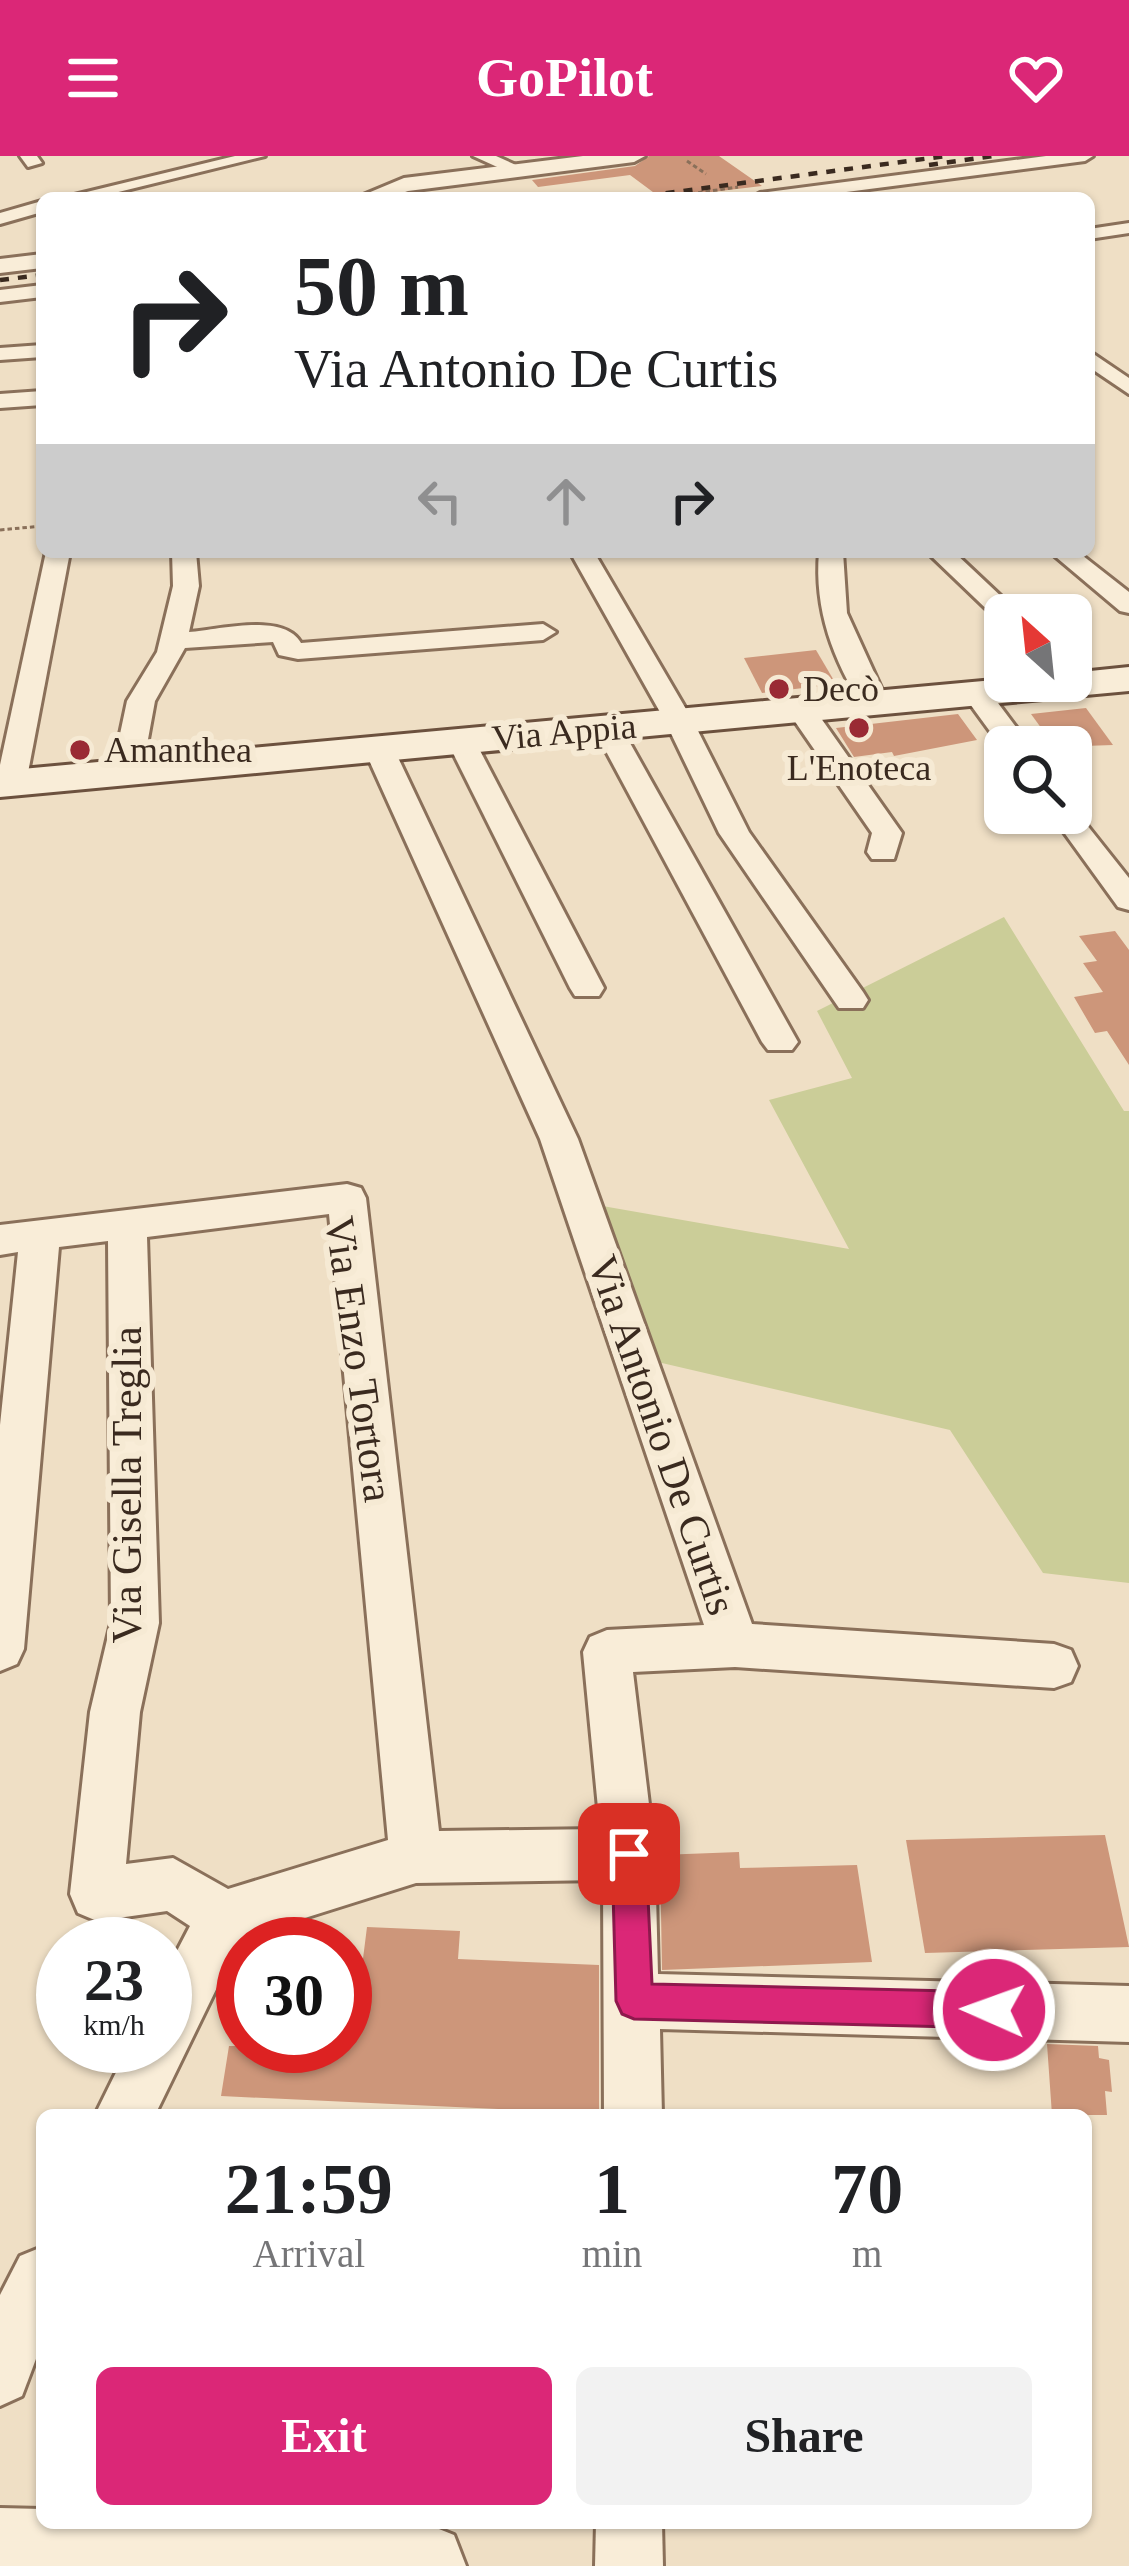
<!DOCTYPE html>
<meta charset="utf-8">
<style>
body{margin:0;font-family:Georgia,serif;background:#f2f2f2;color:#202124;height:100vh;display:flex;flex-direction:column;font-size:45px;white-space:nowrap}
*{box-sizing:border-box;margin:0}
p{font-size:39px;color:#757577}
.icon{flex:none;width:66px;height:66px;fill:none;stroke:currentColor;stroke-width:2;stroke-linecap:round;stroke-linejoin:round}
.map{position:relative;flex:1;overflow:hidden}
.drawer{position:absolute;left:36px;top:1953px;width:1056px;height:420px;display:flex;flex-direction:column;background:#fff;border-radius:18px;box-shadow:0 3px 9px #0004}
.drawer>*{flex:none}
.top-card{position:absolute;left:36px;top:36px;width:1059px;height:366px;border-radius:18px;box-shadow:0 3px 9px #0004;background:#fff;color:#202124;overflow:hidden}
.needle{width:78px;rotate:333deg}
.fabs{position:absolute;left:984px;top:438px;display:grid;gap:24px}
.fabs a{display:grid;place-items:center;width:108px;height:108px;border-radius:18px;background:#fff;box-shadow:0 3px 9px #0004;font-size:60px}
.speed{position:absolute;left:36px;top:1761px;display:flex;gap:24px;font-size:60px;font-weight:700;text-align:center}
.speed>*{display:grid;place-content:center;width:156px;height:156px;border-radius:50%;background:#fff;box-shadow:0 3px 9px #0004;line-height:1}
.speed small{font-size:30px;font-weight:400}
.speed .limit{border:18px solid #d22;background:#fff;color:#111}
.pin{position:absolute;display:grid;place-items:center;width:102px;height:102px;color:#fff;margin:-51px;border-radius:24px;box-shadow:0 6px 18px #0006}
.me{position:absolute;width:132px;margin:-66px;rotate:272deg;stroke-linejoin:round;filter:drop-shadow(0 0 9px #0008)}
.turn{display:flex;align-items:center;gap:42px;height:252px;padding:0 60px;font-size:54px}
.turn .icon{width:156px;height:156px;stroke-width:2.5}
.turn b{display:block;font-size:84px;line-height:102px}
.lanes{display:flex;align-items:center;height:114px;padding:0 60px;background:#0003;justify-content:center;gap:60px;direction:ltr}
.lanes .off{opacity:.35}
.eta{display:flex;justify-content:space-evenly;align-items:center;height:204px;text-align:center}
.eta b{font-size:72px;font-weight:800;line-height:84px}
.button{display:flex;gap:24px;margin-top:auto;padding:24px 60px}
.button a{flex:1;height:138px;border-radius:18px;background:#db2777;color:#fff;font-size:48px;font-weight:800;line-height:138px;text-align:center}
.button a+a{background:#f2f2f2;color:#202124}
header{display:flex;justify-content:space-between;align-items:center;height:156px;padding:0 60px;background:#db2777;color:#fff;font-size:54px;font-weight:800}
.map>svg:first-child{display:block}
.green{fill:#cbcd98}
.building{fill:#cd967a}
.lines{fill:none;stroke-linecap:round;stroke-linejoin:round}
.minor-casing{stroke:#8a705a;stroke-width:6}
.tertiary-casing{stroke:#8a705a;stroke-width:6}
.secondary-casing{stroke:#6c513e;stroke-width:6}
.path{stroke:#8a705a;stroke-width:3;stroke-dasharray:4.5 3;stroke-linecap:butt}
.minor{fill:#f9edd8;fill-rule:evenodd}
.tertiary{fill:#f9edd8;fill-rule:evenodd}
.secondary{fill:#f9edd8;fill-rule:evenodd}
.rail{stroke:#3a2a1f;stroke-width:4.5;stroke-dasharray:9 9;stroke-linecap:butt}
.route{fill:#db2777;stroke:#8e194d;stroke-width:3}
.poi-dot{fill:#9a2a34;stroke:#f6ead4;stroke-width:4.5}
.labels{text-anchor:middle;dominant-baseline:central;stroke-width:12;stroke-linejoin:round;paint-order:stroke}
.far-poi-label{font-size:36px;fill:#3a2a1f;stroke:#f6ead4;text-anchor:start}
.far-street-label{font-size:36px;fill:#3a2a1f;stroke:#f6ead4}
.street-label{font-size:42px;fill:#3a2a1f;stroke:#f6ead4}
</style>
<header><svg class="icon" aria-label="menu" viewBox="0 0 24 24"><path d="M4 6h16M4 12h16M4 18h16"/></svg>GoPilot<svg class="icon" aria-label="heart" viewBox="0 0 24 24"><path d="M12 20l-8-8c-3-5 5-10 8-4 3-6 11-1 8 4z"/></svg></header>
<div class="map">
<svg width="1129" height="2410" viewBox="0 0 1129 2410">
<rect width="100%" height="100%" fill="#efdfc5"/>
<polygon class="green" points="1004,761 1124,955 1129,955 1129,1427 1043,1417 950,1274 649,1204 591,1048 849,1093 769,944 852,922 817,855"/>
<g class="building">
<polygon points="649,0 719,0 762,30 661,42 630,19 538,31 532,24 635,10"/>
<polygon points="816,494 836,528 762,537 744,502"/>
<polygon points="1086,552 1113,589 1055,591 1031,558"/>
<polygon points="958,558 977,584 894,600 892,596 854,601 836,572"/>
<polygon points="1115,775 1129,794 1129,909 1107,875 1095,877 1074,841 1103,836 1083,807 1097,805 1079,780"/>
<polygon points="1105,1679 1129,1791 925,1797 906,1684"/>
<polygon points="739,1696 740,1712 857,1709 872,1806 662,1814 660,1699"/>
<polygon points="367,1771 460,1775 458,1803 599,1809 599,1959 498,1959 498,1953 221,1940 229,1890 352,1890"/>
<polygon points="1047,1888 1098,1890 1099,1902 1109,1904 1112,1936 1105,1935 1107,1959 1052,1959"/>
</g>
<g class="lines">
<defs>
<g id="minor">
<polygon points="20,0 37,0 42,7 28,11"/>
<polygon points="235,0 265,0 94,42 62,42"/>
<polygon points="473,0 496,0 527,14 513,18"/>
<polygon points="1046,0 1093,0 1085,5 800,42 751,42 760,37"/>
<polygon points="42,45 42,56 0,68 0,57"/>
<polygon points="1129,67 1129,77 1089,83 1089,73"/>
<polygon points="42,129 42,141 0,146 0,134"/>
<polygon points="42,189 42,201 0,204 0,192"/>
<polygon points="1089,195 1129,222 1129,238 1089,211"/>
<polygon points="42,235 42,249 0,252 0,238"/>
<polygon points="46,396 70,396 26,627 11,636 0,633 0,609"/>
<path d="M 172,396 L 196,396 L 199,430 L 189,476 C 218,474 284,456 301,487 L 543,468 L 556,476 L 543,484 L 298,503 L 279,499 L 273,486 L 185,492 L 155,545 L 142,616 L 127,625 L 112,616 L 127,545 L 157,496 L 173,430 Z"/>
<polygon points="570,396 594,396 693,565 749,676 863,836 868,844 863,852 839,852 719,677 665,565"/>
<path d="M 819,396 L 843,396 L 847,457 L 888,547 L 884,553 L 864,553 C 833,504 814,454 819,396 Z"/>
<polygon points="927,396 954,396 1021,459 1005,459 1005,466 999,465"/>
<polygon points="1050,396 1078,396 1129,436 1129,457 1120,455"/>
<polygon points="976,529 986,531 1031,591 1005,591 1005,596 962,537"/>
<polygon points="801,546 811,548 902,677 894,703 872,703 867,696 872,677 787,554"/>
<polygon points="607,562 621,571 798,886 792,894 768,894 762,886 593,571"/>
<polygon points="461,576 475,585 604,832 599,840 575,840 570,832 447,585"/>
<path d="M 379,584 L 394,593 L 578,983 L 752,1468 L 1054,1488 L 1071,1494 L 1078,1510 L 1071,1526 L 1054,1532 L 735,1511 L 633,1516 L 655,1698 L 658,1818 L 1129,1830 L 1129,1886 L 660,1873 L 662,1959 L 604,1959 L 603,1724 L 416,1727 L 241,1782 L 155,1959 L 95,1959 L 129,1890 L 165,1890 L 165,1818 L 190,1770 L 167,1755 L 97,1765 L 78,1757 L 70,1738 L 90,1556 L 111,1467 L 108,1085 L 59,1091 L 24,1493 L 17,1508 L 0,1515 L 0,1269 L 18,1096 L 0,1099 L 0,1069 L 347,1028 L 361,1032 L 366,1042 L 439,1675 L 600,1673 L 583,1496 L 590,1481 L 607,1474 L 704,1469 L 540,983 L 364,593 ZM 329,1058 L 388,1684 L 228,1733 L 173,1702 L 126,1708 L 140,1556 L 159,1467 L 147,1081 Z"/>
<polygon points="1071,649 1129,722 1129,754 1118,751 1050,657 1071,657"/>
<polygon points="42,2091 42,2187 22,2240 0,2250 0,2139 20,2100"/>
<polygon points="596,2367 662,2367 663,2410 595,2410"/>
</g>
<g id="tertiary">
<polygon points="583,0 645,0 634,6 408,35 388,42 356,42 404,22"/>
<polygon points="42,98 42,112 0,117 0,103"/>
<polygon points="0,2352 42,2353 42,2367 424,2367 454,2379 466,2410 0,2410"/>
</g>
<polygon id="secondary" points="1129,511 1129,535 0,641 0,615 1005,523 1071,525 1071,517"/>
</defs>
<use href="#minor" class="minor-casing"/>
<use href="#tertiary" class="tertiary-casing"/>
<use href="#secondary" class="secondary-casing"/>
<g class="path">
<polyline points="687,5 706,18"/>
<polyline points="661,42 738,31"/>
<polyline points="0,374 42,370"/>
</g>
<use href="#minor" class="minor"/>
<use href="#tertiary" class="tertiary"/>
<use href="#secondary" class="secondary"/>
<g class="rail">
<polyline points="929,9 993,0"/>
<polyline points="630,42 946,0"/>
<polyline points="0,124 42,119"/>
</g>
</g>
<polygon class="route" points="629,1681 641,1686 646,1698 652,1828 994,1836 1007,1841 1012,1854 1007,1867 994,1872 634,1863 622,1858 616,1845 612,1698 617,1686"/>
<g class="poi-dot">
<circle cx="779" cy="533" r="12"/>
<circle cx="859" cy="572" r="12"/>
<circle cx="80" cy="594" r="12"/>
</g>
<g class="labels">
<g class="far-poi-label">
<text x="803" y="533">Decò</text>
<text x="104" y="594">Amanthea</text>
<text x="859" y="612" text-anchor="middle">L'Enoteca</text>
</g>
<g class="far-street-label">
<text transform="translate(564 576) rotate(-5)">Via Appia</text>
</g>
<g class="street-label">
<text transform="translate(359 1203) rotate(82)">Via Enzo Tortora</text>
<text transform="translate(662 1279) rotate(71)">Via Antonio De Curtis</text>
<text transform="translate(127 1329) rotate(-90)">Via Gisella Treglia</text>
</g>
</g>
</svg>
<div class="fabs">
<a><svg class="needle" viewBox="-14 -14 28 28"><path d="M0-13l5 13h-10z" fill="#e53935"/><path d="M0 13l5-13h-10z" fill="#757577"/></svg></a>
<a><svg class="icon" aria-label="search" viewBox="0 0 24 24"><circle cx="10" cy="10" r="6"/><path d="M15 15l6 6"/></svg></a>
</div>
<div class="speed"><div>23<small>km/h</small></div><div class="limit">30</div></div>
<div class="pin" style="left:629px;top:1698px;background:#d93025"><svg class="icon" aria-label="arrive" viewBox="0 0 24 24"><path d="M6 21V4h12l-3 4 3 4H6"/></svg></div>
<svg class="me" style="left:994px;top:1854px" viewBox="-20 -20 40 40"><circle r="17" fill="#db2777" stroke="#fff" stroke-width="3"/><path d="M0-11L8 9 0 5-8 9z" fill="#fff"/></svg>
<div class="top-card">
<div class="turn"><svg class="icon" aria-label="right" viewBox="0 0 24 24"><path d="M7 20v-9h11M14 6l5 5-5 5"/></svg><div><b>50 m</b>Via Antonio De Curtis</div></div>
<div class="lanes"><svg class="icon off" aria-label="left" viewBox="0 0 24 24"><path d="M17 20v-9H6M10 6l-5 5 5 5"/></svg><svg class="icon off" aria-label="ahead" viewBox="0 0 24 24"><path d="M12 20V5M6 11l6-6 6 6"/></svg><svg class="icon" aria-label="right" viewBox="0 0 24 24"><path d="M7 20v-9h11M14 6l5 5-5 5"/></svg></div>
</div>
<section class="drawer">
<div class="eta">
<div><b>21:59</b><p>Arrival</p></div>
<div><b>1</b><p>min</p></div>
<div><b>70</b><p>m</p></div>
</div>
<div class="button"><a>Exit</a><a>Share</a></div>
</section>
</div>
